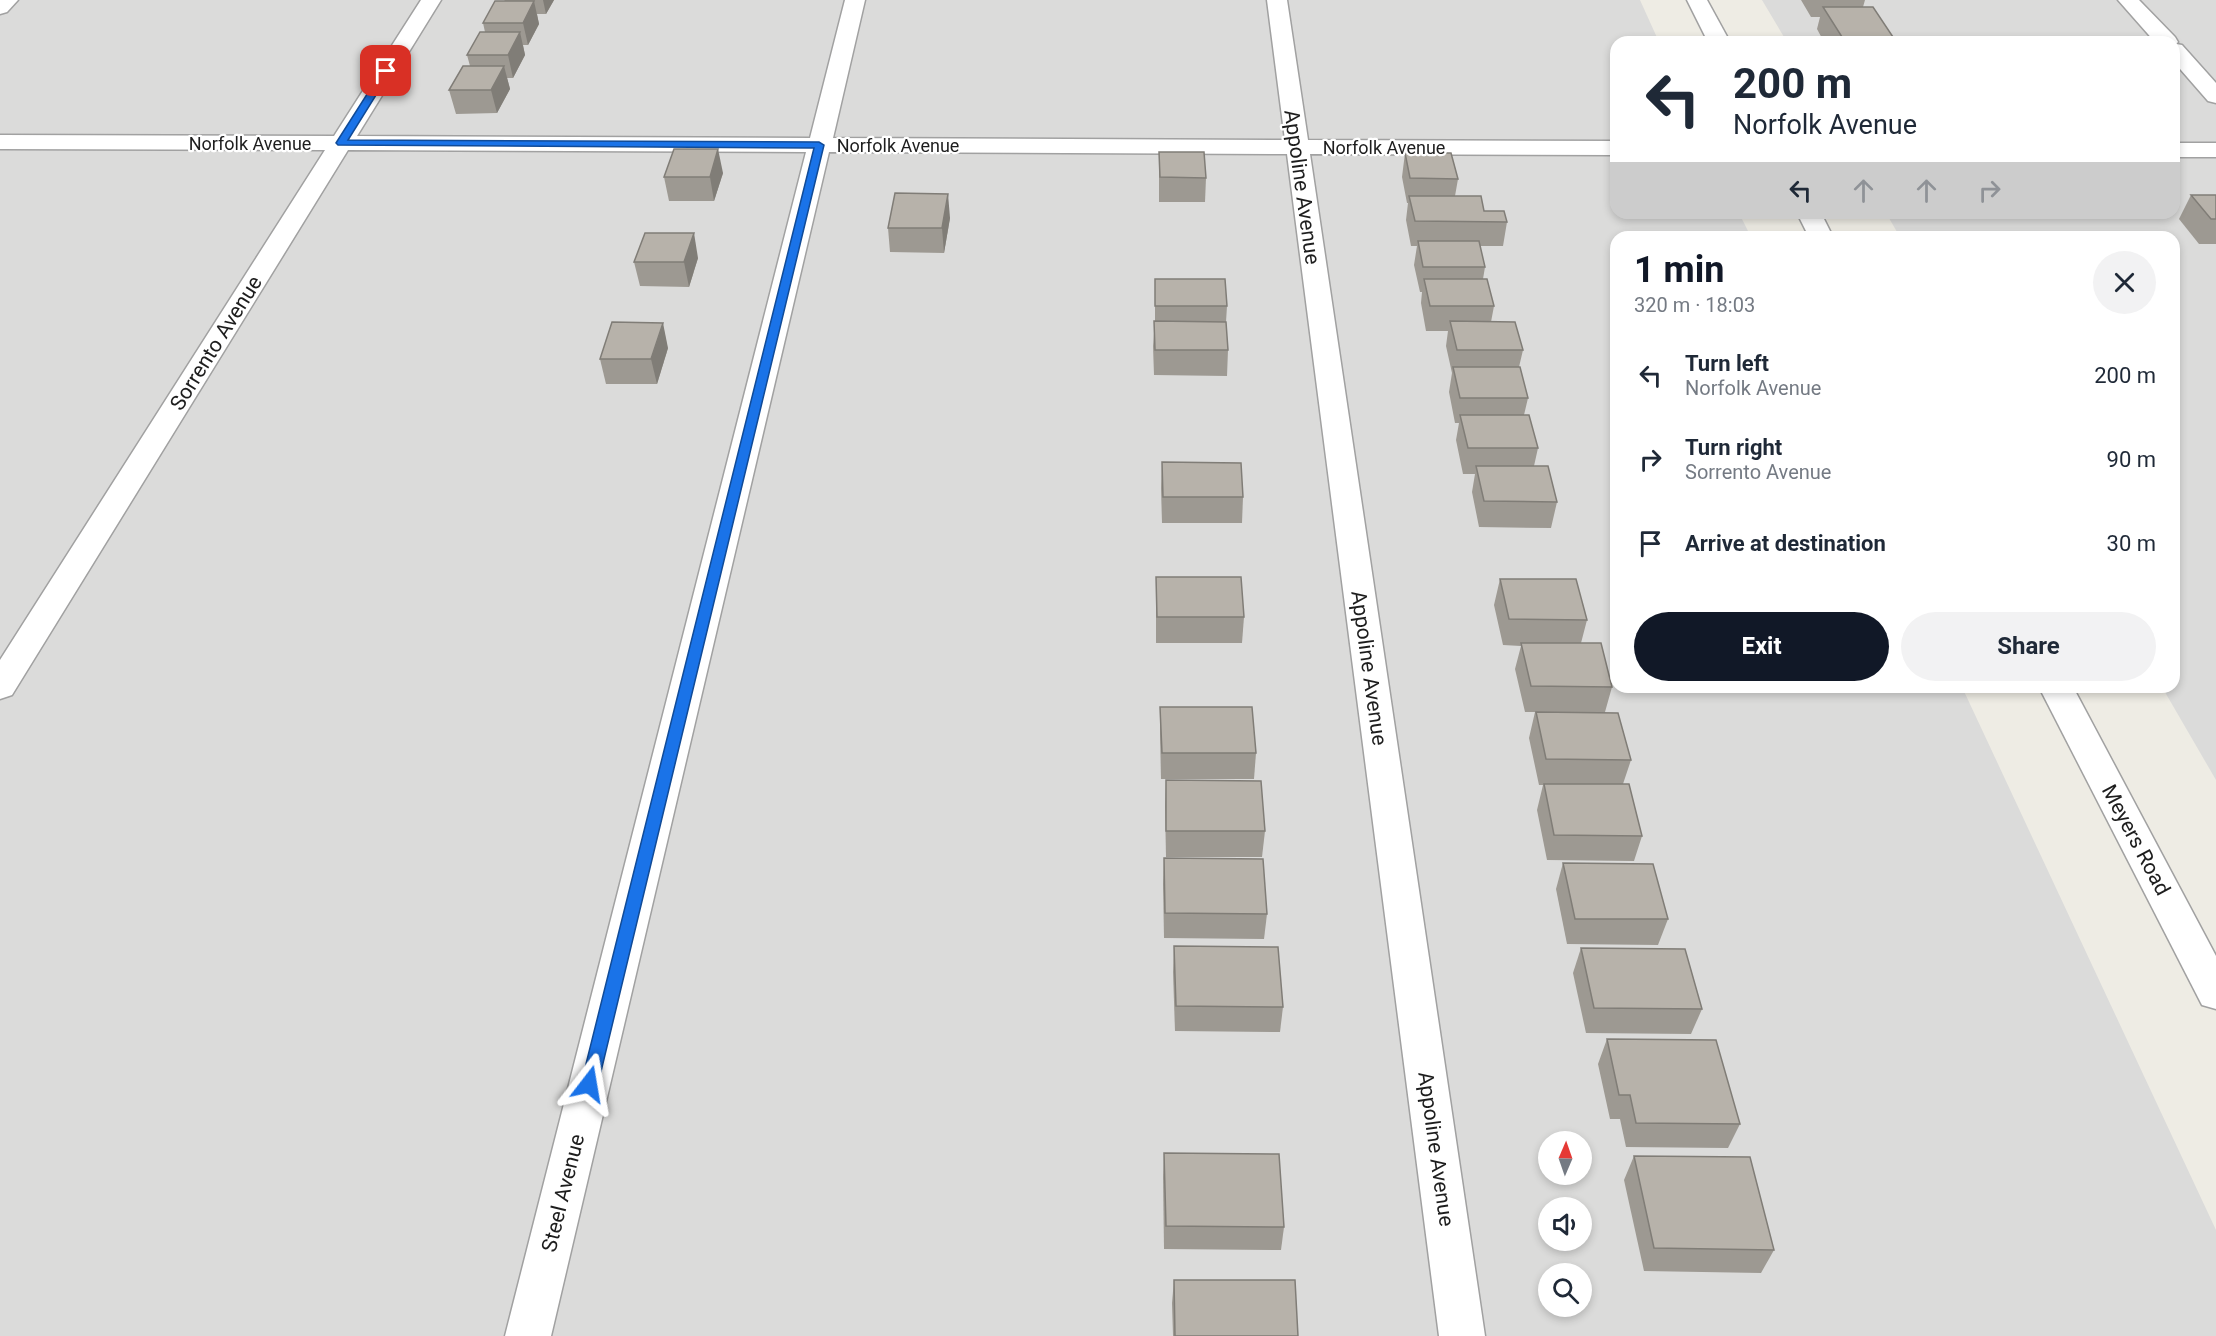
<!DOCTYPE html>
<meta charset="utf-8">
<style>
body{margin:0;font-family:Roboto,sans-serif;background:#f2f2f3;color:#1f2937;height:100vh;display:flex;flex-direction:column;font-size:22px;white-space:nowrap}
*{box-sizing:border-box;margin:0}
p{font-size:20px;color:#747a83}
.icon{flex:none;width:33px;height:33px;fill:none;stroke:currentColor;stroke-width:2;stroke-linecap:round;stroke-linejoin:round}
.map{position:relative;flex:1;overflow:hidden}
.details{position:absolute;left:1610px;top:231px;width:570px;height:462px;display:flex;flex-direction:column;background:#fff;border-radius:18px;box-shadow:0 3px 9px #0003}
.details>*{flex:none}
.top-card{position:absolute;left:1610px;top:36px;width:570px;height:183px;border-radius:18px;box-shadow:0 3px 9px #0003;background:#fff;color:#1f2937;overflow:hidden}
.needle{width:39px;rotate:2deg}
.tools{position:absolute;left:1538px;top:1131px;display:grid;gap:12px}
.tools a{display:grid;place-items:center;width:54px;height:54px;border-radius:50%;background:#fff;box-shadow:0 3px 9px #0003;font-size:30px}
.pin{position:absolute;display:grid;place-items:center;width:51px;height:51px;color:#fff;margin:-26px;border-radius:12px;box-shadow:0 3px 9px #0006}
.me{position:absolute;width:66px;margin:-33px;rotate:14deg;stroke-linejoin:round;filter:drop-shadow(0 0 4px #0008)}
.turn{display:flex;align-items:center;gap:21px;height:126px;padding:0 24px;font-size:27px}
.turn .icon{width:78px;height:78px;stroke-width:2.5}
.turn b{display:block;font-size:42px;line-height:51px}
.lanes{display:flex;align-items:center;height:57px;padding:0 24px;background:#0003;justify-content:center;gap:30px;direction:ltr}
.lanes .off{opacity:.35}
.round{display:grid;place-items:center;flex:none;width:63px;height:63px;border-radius:32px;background:#f2f2f3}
.head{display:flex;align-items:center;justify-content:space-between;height:102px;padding:0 24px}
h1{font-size:36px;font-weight:700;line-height:45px;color:#111827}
.action{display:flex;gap:12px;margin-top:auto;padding:12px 24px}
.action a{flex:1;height:69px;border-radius:36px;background:#111827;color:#fff;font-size:24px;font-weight:700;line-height:69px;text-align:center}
.action a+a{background:#f2f2f3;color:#1f2937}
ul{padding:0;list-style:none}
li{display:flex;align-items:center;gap:18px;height:84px;padding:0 24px}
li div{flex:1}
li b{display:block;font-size:22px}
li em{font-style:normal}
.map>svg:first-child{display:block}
.residential{fill:#dbdbda;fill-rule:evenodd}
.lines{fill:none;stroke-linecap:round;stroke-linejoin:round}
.minor-casing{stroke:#a1a1a1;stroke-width:3}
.tertiary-casing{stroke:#a1a1a1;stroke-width:3}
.minor{fill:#fff;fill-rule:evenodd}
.tertiary{fill:#fff;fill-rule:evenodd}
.wall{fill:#9d9992}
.shaded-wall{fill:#807d77}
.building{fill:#b7b2aa;stroke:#807d77;stroke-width:1.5}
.route{fill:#1a73e8;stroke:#114b97;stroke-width:1.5}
.labels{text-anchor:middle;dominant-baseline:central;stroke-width:4.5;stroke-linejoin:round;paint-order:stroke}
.far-street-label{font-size:18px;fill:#1d1d1d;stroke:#fff}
.street-label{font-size:21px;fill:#1d1d1d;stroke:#fff}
</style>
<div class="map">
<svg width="2216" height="1336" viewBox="0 0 2216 1336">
<rect width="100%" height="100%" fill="#eeece4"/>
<g class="residential">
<path d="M 0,0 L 1640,0 L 1659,42 L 1616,42 L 1616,213 L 1739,213 L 1751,237 L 1616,237 L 1616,687 L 1962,687 L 2216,1230 L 2216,1336 L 0,1336 ZM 1548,1142 L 1581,1142 L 1581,1174 L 1548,1174 ZM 1548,1208 L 1581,1208 L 1581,1240 L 1548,1240 ZM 1548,1274 L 1581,1274 L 1581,1306 L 1548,1306 Z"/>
<polygon points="1762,0 2216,0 2216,780 2162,687 2174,687 2174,237 1900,237 1886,213 2174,213 2174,42 1787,42"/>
</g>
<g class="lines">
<defs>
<g id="minor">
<polygon points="0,0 18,0 7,12 0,14"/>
<polygon points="421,0 441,0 357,136 810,138 845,0 865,0 833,138 1285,140 1267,0 1287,0 1308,140 1616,141 1616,155 1310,154 1485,1336 1439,1336 1287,154 829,152 551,1336 505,1336 806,152 348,150 12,695 0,699 0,660 325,150 0,149 0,135 334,136"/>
<polygon points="2118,0 2139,0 2175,37 2178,42 2176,44 2182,45 2216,83 2216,103 2208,101 2174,62 2174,42 2155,42"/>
<rect x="2174" y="143" width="42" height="14"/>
</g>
<g id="tertiary">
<polygon points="1687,0 1707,0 1730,42 1708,42"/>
<polygon points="1797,213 1821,213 1833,237 1809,237"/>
<polygon points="2039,687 2073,687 2216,956 2216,1009 2202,1005"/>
</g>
</defs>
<use href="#minor" class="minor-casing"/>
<use href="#tertiary" class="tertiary-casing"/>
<use href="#minor" class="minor"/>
<use href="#tertiary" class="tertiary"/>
</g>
<g class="wall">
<polygon points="504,0 554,0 546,14 537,14 539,24 528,45 523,45 525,55 513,78 507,78 510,89 497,113 456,114 449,90 470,66 467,55 485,32 483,23 505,1"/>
<polygon points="1801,0 1865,0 1863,7 1893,37 1892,42 1824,42 1817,29 1820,17 1811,17"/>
<polygon points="1159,152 1206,178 1205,202 1159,202"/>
<polygon points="1405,153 1458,179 1455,196 1507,222 1503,246 1480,246 1485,267 1483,279 1494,306 1491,322 1523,350 1519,367 1528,398 1524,415 1538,448 1534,466 1557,502 1551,528 1479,527 1472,492 1475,474 1463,474 1456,440 1459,423 1455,423 1449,392 1452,373 1446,346 1448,331 1426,331 1421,303 1422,292 1420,292 1414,265 1417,246 1411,246 1406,220 1408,203 1407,203 1402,177"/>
<polygon points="723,173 714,201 669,201 664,177"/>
<polygon points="2191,195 2216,195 2216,244 2199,244 2179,219"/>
<polygon points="950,218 944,253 890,252 888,228"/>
<polygon points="698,258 689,287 640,286 634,262"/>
<polygon points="1155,279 1227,306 1226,322 1228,350 1227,376 1154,375 1153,346 1155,321"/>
<polygon points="668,348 657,384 606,384 600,359"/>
<polygon points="1162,462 1243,497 1242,523 1162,523 1161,488"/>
<polygon points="1156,577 1244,617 1242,643 1156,643"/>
<polygon points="1500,579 1587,620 1581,643 1612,687 1605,712 1631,760 1623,784 1642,836 1634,861 1547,860 1537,810 1543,785 1539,785 1529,738 1535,712 1525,712 1515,669 1521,646 1503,645 1494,605"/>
<polygon points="1160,707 1256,753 1254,779 1161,779 1160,733"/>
<polygon points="1166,780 1265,831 1262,857 1166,857 1165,806"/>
<polygon points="1164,858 1267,914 1264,939 1164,938 1163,884"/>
<polygon points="1563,863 1668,919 1658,945 1567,944 1556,889"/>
<polygon points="1174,946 1283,1007 1280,1032 1175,1031 1173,972"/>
<polygon points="1581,948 1702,1009 1691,1034 1586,1033 1573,973"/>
<polygon points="1607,1039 1740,1124 1728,1148 1626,1147 1620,1119 1610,1119 1598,1064"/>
<polygon points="1164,1153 1284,1227 1281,1250 1164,1249 1163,1177"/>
<polygon points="1634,1156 1774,1250 1761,1273 1644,1271 1624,1180"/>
<polygon points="1174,1280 1298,1336 1173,1336 1172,1303"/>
</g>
<g class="shaded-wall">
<polygon points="543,0 554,0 546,14"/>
<polygon points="534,1 539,24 528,45 523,23"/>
<polygon points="520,32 525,55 513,78 508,55"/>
<polygon points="504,66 510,89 497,113 491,90"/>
<polygon points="718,149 723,173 714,201 710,177"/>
<polygon points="948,194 950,218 944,253 942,228"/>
<polygon points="694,233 698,258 689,287 684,262"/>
<polygon points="663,323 668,348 657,384 651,359"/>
</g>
<g class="building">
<polygon points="495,1 534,1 523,23 483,23"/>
<polygon points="1823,7 1873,7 1893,37 1842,37"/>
<polygon points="480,32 520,32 508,55 467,55"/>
<polygon points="463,66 504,66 491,90 449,90"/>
<polygon points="674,149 718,149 710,177 664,177"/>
<polygon points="1159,152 1204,152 1206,178 1160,177"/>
<polygon points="1405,153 1451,153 1458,179 1410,178"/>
<polygon points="895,193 948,194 942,228 888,228"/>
<polygon points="2191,195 2216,195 2216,219 2211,219"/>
<polygon points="1409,196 1481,196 1484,211 1504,211 1507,222 1415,221"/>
<polygon points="645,233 694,233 684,262 634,262"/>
<polygon points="1418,241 1479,241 1485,267 1423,267"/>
<polygon points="1155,279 1225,279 1227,306 1155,306"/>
<polygon points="1424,279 1487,279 1494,306 1430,306"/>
<polygon points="1154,321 1226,322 1228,350 1155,350"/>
<polygon points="1450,321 1515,322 1523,350 1457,350"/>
<polygon points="612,322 663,323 651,359 600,359"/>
<polygon points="1453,367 1520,367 1528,398 1460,398"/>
<polygon points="1460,415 1529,415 1538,448 1468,448"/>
<polygon points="1162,462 1241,463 1243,497 1163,497"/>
<polygon points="1476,466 1548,466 1557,502 1484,501"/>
<polygon points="1156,577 1241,577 1244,617 1157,617"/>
<polygon points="1500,579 1576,579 1587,620 1509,619"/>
<polygon points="1521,643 1601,643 1612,687 1531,686"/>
<polygon points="1160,707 1252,707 1256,753 1162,753"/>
<polygon points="1536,712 1618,713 1631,760 1546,759"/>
<polygon points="1166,780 1261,781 1265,831 1166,831"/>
<polygon points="1544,784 1629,784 1642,836 1554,835"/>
<polygon points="1164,858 1263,859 1267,914 1165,913"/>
<polygon points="1563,863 1653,864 1668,919 1575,919"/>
<polygon points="1174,946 1278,947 1283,1007 1176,1006"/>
<polygon points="1581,948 1685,949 1702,1009 1594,1008"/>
<polygon points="1607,1039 1716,1040 1740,1124 1636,1123 1630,1095 1619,1095"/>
<polygon points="1164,1153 1279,1154 1284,1227 1166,1226"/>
<polygon points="1634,1156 1750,1157 1774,1250 1654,1248"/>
<polygon points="1174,1280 1295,1280 1298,1336 1175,1336"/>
</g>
<polygon class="route" points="383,69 391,71 348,140 819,142 824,145 598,1084 595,1089 589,1091 583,1089 581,1084 814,148 338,145 336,143"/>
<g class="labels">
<g class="far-street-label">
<text x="250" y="143">Norfolk Avenue</text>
<text x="898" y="145">Norfolk Avenue</text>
<text x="1384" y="147">Norfolk Avenue</text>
</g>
<g class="street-label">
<text transform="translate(1302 187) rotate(82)">Appoline Avenue</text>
<text transform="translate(216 343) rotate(-58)">Sorrento Avenue</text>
<text transform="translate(1369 668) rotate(82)">Appoline Avenue</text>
<text transform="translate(2136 840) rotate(62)">Meyers Road</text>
<text transform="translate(1436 1149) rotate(82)">Appoline Avenue</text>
<text transform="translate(563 1193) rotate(-76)">Steel Avenue</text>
</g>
</g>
</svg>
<div class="tools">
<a><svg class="needle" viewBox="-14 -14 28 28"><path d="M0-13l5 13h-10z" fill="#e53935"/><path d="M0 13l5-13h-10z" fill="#747a83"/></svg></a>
<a><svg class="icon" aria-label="sound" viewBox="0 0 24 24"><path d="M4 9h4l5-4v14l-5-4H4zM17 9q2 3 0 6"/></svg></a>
<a><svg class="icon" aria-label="search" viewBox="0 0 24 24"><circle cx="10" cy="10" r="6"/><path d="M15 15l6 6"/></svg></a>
</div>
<div class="pin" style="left:386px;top:71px;background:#d93025"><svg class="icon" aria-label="arrive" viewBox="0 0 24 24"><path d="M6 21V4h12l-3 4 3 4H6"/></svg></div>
<svg class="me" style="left:589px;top:1084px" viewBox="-20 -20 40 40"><path d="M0-17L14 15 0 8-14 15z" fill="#1a73e8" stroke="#fff" stroke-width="4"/></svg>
<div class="top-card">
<div class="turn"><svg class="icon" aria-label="left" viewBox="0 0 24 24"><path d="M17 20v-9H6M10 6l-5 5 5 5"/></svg><div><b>200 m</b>Norfolk Avenue</div></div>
<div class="lanes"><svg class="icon" aria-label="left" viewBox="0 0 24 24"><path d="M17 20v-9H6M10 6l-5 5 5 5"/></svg><svg class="icon off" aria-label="ahead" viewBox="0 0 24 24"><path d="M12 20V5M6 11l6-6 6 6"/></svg><svg class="icon off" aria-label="ahead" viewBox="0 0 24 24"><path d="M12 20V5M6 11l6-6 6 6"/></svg><svg class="icon off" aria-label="right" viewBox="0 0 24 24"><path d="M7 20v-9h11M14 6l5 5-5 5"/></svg></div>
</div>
<section class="details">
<div class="head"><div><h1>1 min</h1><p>320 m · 18:03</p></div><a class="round"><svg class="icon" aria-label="close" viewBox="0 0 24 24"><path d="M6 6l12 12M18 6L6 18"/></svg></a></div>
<ul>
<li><svg class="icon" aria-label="left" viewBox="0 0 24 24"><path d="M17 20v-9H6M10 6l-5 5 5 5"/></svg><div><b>Turn left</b><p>Norfolk Avenue</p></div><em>200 m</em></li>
<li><svg class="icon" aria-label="right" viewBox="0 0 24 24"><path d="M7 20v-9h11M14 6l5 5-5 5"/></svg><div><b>Turn right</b><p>Sorrento Avenue</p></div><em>90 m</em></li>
<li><svg class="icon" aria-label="arrive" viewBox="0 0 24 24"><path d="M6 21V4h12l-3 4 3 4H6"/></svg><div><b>Arrive at destination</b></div><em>30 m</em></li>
</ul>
<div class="action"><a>Exit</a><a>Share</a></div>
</section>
</div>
